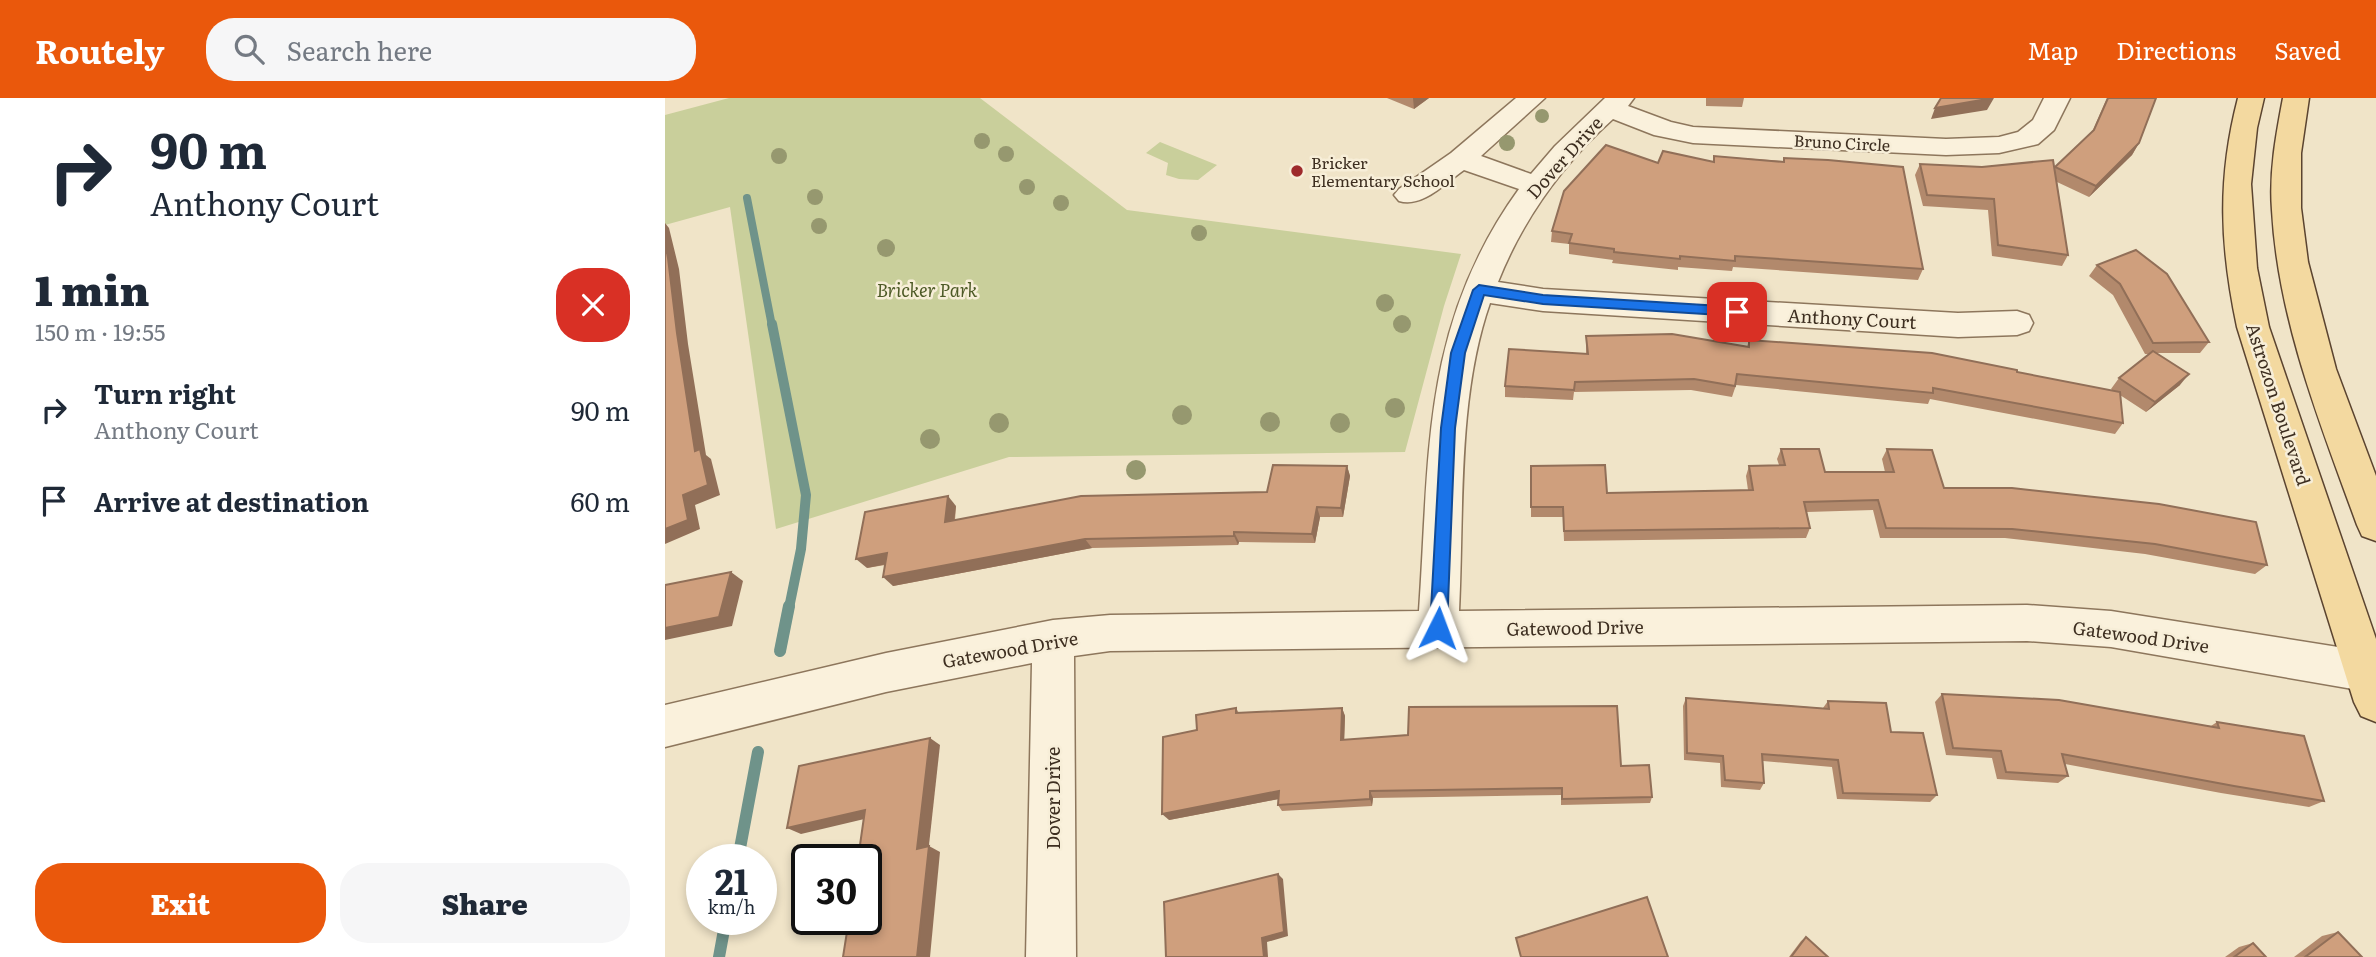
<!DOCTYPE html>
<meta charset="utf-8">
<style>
body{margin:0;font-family:Literata,serif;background:#f6f6f7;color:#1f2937;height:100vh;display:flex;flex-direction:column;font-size:26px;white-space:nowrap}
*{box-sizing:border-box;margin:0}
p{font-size:23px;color:#747a83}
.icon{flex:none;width:38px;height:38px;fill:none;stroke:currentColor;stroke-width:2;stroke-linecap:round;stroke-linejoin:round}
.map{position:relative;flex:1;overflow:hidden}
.sheet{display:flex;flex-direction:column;background:#fff;width:665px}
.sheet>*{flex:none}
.top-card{background:#fff;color:#1f2937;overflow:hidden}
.speed{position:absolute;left:21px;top:746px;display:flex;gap:14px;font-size:35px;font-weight:700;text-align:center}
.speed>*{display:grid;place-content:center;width:91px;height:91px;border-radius:50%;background:#fff;box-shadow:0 4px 10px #0003;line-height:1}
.speed small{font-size:18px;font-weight:400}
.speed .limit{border:4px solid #111;border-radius:10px;background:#fff;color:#111}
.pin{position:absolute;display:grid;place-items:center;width:60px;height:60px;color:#fff;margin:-30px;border-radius:14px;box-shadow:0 4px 10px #0006}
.me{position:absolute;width:77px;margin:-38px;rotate:3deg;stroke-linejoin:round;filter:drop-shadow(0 0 5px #0008)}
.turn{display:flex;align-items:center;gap:24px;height:147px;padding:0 35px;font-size:32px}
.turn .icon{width:91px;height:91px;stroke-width:2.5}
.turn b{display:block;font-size:49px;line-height:60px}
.round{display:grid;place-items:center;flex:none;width:74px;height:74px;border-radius:28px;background:#f6f6f7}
.headline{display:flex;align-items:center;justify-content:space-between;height:119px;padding:0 35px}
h1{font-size:42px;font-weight:800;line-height:52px}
.action{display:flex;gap:14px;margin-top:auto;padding:14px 35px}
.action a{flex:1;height:80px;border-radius:28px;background:#ea580c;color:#fff;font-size:28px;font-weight:800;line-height:80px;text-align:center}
.action a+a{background:#f6f6f7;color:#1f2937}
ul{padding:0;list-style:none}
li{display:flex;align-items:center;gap:21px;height:91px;padding:0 35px}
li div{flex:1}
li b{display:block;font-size:26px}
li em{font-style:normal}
header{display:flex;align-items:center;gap:42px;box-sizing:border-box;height:98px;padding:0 35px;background:#ea580c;color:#fff}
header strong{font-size:33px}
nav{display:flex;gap:38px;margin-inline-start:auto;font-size:24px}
.search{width:490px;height:63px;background:#f6f6f7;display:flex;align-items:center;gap:18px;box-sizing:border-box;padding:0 24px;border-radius:28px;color:#747a83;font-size:26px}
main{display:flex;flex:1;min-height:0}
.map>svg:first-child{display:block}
.green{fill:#c9cf9b}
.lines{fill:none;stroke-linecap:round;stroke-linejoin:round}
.stream-far2{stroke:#6f938a;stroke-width:8}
.stream-far1{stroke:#6f938a;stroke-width:10}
.stream{stroke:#6f938a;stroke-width:12}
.minor-casing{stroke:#8d765c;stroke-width:3}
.major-casing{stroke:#5b4430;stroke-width:3}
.minor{fill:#faf1dc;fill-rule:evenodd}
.major{fill:#f3d9a0;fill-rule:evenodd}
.tree{fill:#96986f}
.wall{fill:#b2896c}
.shaded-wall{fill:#916f58}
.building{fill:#cf9f7d;stroke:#916f58;stroke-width:2}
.route{fill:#1a73e8;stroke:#114b97;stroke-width:2}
.poi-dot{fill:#9e2a2b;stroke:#f7eed8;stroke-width:2.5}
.labels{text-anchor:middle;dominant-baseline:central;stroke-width:5;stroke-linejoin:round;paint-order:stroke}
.far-street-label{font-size:16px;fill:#3d2e20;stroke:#f7eed8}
.far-poi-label{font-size:16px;fill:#3d2e20;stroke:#f7eed8;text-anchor:start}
.street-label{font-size:18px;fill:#3d2e20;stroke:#f7eed8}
.park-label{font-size:18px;font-style:italic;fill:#4d5a26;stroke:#f7eed8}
</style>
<header>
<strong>Routely</strong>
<div class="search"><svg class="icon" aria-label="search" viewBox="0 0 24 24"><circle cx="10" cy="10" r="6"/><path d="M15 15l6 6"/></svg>Search here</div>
<nav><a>Map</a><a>Directions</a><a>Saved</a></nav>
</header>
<main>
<section class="sheet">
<div class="top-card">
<div class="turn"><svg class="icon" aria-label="right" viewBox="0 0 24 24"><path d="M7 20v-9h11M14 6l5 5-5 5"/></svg><div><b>90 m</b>Anthony Court</div></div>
</div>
<div class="headline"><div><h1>1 min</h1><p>150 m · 19:55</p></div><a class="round" style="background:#d93025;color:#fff"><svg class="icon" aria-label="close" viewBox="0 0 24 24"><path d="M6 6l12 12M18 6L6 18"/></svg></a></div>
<ul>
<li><svg class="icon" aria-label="right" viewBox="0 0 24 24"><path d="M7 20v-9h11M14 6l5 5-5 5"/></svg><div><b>Turn right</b><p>Anthony Court</p></div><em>90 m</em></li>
<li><svg class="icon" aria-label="arrive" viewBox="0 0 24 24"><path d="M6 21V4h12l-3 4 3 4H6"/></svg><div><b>Arrive at destination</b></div><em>60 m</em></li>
</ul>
<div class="action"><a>Exit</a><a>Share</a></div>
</section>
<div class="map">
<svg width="1711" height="859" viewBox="0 0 1711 859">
<rect width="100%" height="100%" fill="#f0e4c8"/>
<g class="green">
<polygon points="64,0 315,0 462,112 796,156 779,208 740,354 344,359 111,431 65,109 0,127 0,17"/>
<polygon points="495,44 552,67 533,82 514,81 501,77 503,65 481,55"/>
</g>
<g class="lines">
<polyline class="stream-far2" points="82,100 107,228"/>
<polyline class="stream-far1" points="107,226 141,397 136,451 124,510"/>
<g class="stream">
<polyline points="115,553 124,508"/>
<polyline points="73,761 93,654"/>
<polyline points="54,859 61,821"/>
</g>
<defs>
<path id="minor" d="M 851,0 L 880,0 L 816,58 L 866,76 L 890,48 L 940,0 L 969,0 L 963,8 L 1006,24 L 1028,29 L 1281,41 L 1334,39 L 1353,34 L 1368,22 L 1379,0 L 1405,0 L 1389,32 L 1373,46 L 1334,55 L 1281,57 L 1028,45 L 989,37 L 948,21 C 898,66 858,121 833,184 L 878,191 L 1293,215 L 1352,213 L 1364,217 L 1368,225 L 1364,233 L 1352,237 L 1293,239 L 878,213 L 825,205 C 792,299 799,413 794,513 L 1362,507 L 1446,513 L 1711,555 L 1711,595 L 1446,549 L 1362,543 L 445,553 L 409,558 L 411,859 L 361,859 L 367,565 L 221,594 L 0,649 L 0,607 L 221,555 L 388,522 L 445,517 L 754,513 C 765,355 756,227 854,91 L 799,72 C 780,85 758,110 734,103 L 729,97 L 734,91 L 786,55 Z"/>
<g id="major">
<path d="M 1573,0 L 1599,0 L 1592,30 L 1586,86 L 1592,170 L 1604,229 L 1711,541 L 1711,624 L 1696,618 L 1689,604 L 1572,229 C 1555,148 1552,81 1573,0 Z"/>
<path d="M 1618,0 L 1644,0 L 1636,55 L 1636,110 L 1643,164 L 1671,271 L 1711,378 L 1711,443 L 1697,438 L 1692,427 C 1655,325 1613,222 1607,112 C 1604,74 1611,37 1618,0 Z"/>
</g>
</defs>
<use href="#minor" class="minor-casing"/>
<use href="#major" class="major-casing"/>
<use href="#minor" class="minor"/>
<use href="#major" class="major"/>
</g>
<g class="tree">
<circle cx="877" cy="18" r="7"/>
<circle cx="317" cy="43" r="8"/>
<circle cx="842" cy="45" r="8"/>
<circle cx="341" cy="56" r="8"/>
<circle cx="114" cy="58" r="8"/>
<circle cx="362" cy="89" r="8"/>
<circle cx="150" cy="99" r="8"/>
<circle cx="396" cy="105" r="8"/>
<circle cx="154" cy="128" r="8"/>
<circle cx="534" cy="135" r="8"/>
<circle cx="221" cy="150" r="9"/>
<circle cx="720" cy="205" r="9"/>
<circle cx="737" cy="226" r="9"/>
<circle cx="730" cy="310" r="10"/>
<circle cx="517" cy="317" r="10"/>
<circle cx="605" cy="324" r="10"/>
<circle cx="334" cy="325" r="10"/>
<circle cx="675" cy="325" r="10"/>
<circle cx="265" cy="341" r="10"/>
<circle cx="471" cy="372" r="10"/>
</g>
<g class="wall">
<polygon points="722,0 764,0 749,11"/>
<polygon points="1041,0 1079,0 1077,9 1041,8"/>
<polygon points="1442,0 1491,0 1474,45 1467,57 1424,99 1392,84 1403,157 1397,168 1327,158 1323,112 1258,108 1250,77 1255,66 1317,69 1390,70 1427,34"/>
<polygon points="1049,58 1118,63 1119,60 1258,171 1253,182 1068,169 1067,173 1013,169 1013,172 947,165 948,162 904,156 904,146 886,144 887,133 993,65 1048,64"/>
<polygon points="1432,167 1544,244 1535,255 1491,255 1515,287 1481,314 1455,297 1458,325 1450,336 1265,301 1263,306 1071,287 1067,299 1026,292 909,294 908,302 840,299 840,288 921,256 921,238 1082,249 1084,242 1352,274 1448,293 1446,291 1454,280 1485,256 1480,256 1448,197 1424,178"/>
<polygon points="1116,351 1160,374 1220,374 1217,361 1222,351 1279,390 1602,467 1590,476 1480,456 1340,440 1215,440 1208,412 1142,414 1145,430 1141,440 899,443 898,419 866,419 866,368 942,395 1083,392 1081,378 1084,368 1114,367 1112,361"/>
<polygon points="682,368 685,378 678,419 655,419 650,445 574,444 573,447 427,450 228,488 220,467 202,470 291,408 290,422 602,394"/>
<polygon points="1277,596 1546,628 1552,624 1659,703 1644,709 1556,695 1400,666 1403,678 1393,685 1332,681 1327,660 1281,657 1270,604"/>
<polygon points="1021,600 1158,610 1163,603 1226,634 1272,697 1265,704 1172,701 1167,669 1098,663 1099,685 1095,692 1056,689 1055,665 1019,662 1018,608"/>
<polygon points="571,610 574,615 677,610 680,618 679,641 956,668 987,699 985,705 896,707 896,697 708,700 707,708 617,713 613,707 613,701 504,722 532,632"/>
<polygon points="1673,834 1697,859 1629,859 1657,838"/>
<polygon points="1141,839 1163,859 1124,859 1136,843"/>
<polygon points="1588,845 1601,859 1560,859 1574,849"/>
</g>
<g class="shaded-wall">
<polygon points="748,0 764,0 749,11"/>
<polygon points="1329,0 1322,12 1266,21 1270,10"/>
<polygon points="1474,45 1467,57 1424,99 1431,88"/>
<polygon points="0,125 4,130 14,171 23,246 41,357 46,361 55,397 30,407 35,431 0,446 0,431 18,397 30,353 12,235 0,145"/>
<polygon points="1524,276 1515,287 1481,314 1490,304"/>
<polygon points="682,368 685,378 678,419 676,410"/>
<polygon points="283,398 291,408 288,433 280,424"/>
<polygon points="652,409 655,419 650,445 647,436"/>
<polygon points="569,434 574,444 573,447 569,438"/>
<polygon points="420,441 427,450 228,488 218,479"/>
<polygon points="222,455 232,464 202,470 191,461"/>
<polygon points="66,474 78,483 67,528 0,542 0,530"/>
<polygon points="677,610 680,618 679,649 676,642"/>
<polygon points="265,640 275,647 263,756 252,751"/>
<polygon points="614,693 619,700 504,722 497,716"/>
<polygon points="705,693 708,700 707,708 705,701"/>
<polygon points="200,712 212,718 136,736 122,730"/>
<polygon points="264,748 275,754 265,859 252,859"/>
<polygon points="613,776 618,781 623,838 602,844 603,859 599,859 597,840"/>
</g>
<g class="building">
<polygon points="1276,0 1328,0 1270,10"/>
<polygon points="1443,0 1491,0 1474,45 1431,88 1390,69 1429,32"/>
<polygon points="941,47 993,65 998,53 1049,64 1049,58 1119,64 1119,60 1163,62 1238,69 1258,171 1070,158 1070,163 1015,158 1015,161 949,154 949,151 904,145 907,136 887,133 899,93"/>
<polygon points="1388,62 1403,157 1333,147 1329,101 1262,97 1255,66 1317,69"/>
<polygon points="0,145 3,160 12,235 30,353 35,351 43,387 18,397 23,422 0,431"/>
<polygon points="1471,152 1502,176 1544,244 1488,245 1455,186 1432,167"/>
<polygon points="1007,236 1084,249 1084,242 1267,255 1352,272 1352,274 1455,294 1458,325 1268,290 1268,295 1072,276 1070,288 1029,281 910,284 909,292 840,288 844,251 923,256 921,238"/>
<polygon points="1488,253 1524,276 1490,304 1454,280"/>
<polygon points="1116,351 1154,351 1160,374 1229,374 1222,351 1267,352 1279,390 1347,390 1494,406 1591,424 1602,467 1490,446 1347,431 1221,430 1213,402 1139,404 1145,430 899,433 898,409 866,409 866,368 940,367 942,395 1088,392 1084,368 1120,367"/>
<polygon points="608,367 682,368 676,410 652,409 647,436 569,434 569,438 420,441 218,479 222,455 191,461 200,414 283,398 280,424 416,398 602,394"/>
<polygon points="66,474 54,519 0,530 0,487"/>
<polygon points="1277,596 1394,602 1554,630 1552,624 1639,638 1659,703 1569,688 1397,656 1403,678 1341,674 1336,653 1288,650"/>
<polygon points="1021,600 1164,611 1163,603 1221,605 1226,634 1258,635 1272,697 1178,695 1173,662 1097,656 1099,685 1060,682 1058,658 1022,655"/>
<polygon points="952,608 956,668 984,667 987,699 897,701 897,690 705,693 705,701 613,707 614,693 497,716 498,639 532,632 531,617 571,610 571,615 677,610 676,642 743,637 744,609"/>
<polygon points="265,640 252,751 264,748 252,859 178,859 184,821 201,821 201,761 193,761 200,712 122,730 134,668"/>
<polygon points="613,776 619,834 597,840 599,859 501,859 499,804"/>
<polygon points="982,799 1003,859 856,859 851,840"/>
<polygon points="1673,834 1697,859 1640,859"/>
<polygon points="1141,839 1163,859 1126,859"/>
<polygon points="1588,845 1601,859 1569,859"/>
</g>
<polygon class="route" points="814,187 878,197 1072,209 1079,214 1072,218 878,206 819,197 800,255 790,330 782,530 779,535 773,538 767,535 765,530 776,330 786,255 808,192"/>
<circle class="poi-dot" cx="632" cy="73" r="7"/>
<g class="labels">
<g class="far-street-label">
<text transform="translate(1177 44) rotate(3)">Bruno Circle</text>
</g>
<g class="far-poi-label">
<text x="646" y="64">Bricker<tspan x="646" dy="18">Elementary School</tspan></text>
</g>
<g class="street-label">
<text transform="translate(899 59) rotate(-48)">Dover Drive</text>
<text transform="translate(1187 220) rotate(3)">Anthony Court</text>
<text transform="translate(1614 306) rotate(72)">Astrozon Boulevard</text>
<text transform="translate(910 529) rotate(-1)">Gatewood Drive</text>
<text transform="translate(1476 538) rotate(8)">Gatewood Drive</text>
<text transform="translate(345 551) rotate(-10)">Gatewood Drive</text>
<text transform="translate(387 700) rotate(-90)">Dover Drive</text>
</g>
<g class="park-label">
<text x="262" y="191">Bricker Park</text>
</g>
</g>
</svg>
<div class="speed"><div>21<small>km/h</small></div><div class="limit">30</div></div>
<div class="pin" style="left:1072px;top:214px;background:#d93025"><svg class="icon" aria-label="arrive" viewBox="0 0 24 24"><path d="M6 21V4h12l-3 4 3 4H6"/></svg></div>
<svg class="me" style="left:773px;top:530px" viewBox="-20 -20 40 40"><path d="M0-17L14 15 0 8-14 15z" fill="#1a73e8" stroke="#fff" stroke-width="4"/></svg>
</div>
</main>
